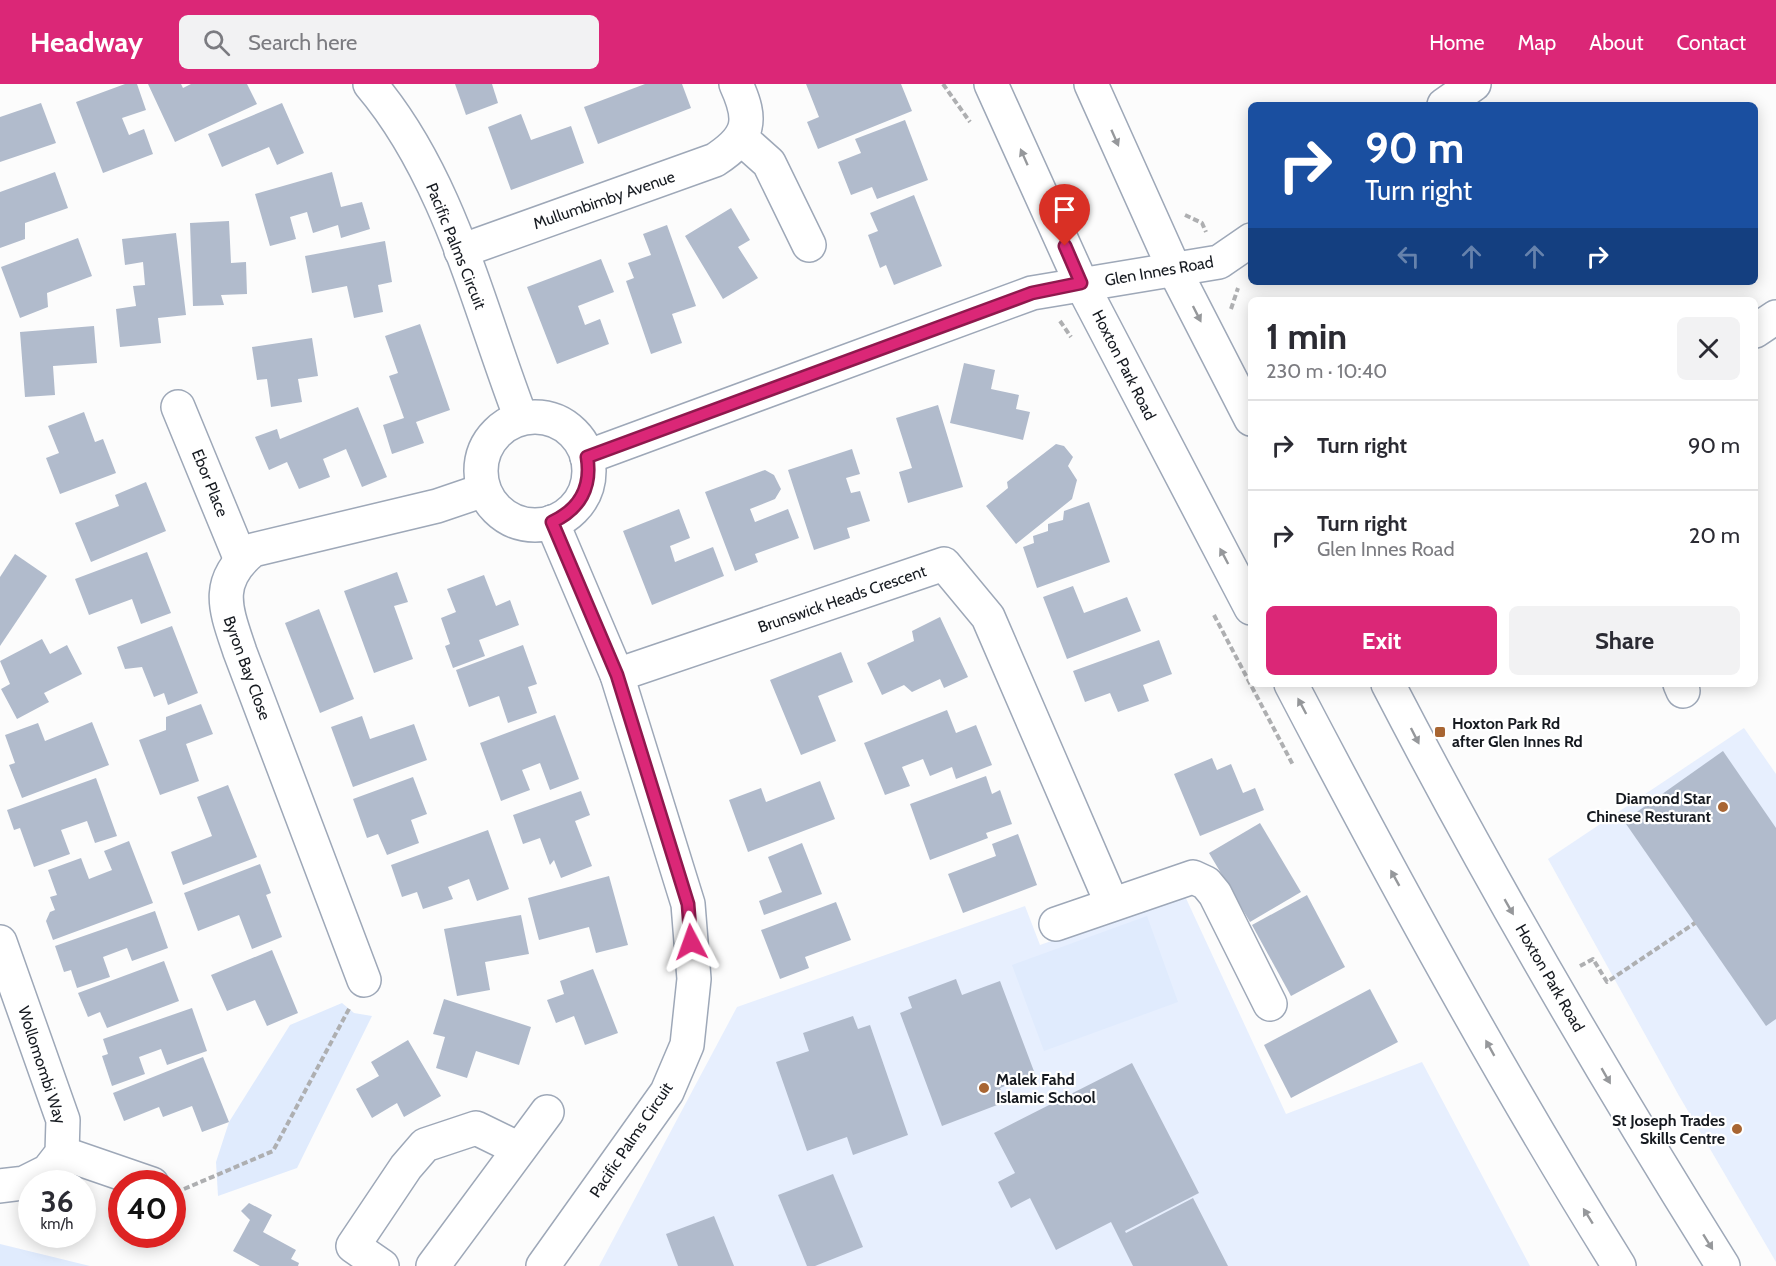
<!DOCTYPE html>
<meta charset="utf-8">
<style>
body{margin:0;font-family:Cabin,sans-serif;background:#f2f2f3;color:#2b2b33;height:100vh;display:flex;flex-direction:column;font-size:22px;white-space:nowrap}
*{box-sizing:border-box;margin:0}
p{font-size:20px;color:#7c7c81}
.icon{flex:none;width:33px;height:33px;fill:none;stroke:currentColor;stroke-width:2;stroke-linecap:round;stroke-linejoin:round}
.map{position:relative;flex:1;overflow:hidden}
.details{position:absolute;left:1248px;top:213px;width:510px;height:390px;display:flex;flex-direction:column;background:#fff;border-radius:9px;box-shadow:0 3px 15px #0003}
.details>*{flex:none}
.hud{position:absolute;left:1248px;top:18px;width:510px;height:183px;border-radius:9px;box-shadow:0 3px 15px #0003;background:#1a4fa0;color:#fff;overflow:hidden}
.speed{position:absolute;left:18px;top:1086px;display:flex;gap:12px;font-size:30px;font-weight:700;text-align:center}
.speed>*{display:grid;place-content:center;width:78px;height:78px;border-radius:50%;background:#fff;box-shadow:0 3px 15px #0003;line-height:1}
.speed small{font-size:15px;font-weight:400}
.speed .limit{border:9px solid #d22;background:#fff;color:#111}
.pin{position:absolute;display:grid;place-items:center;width:51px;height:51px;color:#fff;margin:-62px -26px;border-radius:50% 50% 50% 0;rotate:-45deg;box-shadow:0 0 6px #0007}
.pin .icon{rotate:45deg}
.me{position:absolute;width:66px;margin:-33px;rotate:356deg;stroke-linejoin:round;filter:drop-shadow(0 0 4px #0008)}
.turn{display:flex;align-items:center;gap:21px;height:126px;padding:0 18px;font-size:27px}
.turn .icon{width:78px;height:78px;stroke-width:2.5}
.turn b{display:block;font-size:42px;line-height:51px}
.lanes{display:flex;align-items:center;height:57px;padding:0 18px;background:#0003;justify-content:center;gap:30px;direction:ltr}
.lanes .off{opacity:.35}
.round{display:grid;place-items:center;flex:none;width:63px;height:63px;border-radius:9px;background:#f2f2f3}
.head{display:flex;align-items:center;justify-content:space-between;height:102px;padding:0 18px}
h1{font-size:36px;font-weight:700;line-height:45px}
.action{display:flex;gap:12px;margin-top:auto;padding:12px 18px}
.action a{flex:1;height:69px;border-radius:9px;background:#db2777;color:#fff;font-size:24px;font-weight:700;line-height:69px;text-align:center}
.action a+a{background:#f2f2f3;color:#2b2b33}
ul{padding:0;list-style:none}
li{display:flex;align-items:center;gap:18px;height:90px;padding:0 18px;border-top:2px solid #e1e1e2}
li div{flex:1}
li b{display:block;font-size:22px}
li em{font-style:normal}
header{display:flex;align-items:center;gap:36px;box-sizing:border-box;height:84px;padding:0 30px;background:#db2777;color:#fff}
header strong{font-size:28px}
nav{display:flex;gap:33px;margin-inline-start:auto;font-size:21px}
.search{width:420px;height:54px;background:#f2f2f3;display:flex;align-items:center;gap:15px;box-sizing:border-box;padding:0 21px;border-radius:9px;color:#7c7c81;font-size:22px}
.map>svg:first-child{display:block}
.built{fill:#e7effe}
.green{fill:#e0ebfd}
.building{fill:#b1bbcc}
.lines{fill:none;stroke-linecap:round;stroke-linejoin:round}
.minor-casing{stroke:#9ea8b8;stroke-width:36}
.major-casing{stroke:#9ea8b8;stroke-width:36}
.path{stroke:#aeafb1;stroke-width:4;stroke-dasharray:6 3;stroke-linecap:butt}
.minor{stroke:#fff;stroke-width:33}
.major{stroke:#fff;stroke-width:33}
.oneway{fill:#96989b}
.route-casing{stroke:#8e194d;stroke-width:15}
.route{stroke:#db2777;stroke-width:10}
.poi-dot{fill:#a86532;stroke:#fff;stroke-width:2}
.labels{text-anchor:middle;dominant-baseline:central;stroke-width:4.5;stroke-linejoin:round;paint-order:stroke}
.street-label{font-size:16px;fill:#161a20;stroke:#fff}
.poi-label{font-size:16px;font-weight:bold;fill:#161a20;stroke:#fff;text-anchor:start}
</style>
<header>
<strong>Headway</strong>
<div class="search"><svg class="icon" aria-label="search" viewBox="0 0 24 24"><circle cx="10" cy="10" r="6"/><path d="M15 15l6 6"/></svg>Search here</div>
<nav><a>Home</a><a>Map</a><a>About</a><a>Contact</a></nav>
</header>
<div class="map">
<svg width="1776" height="1182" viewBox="0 0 1776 1182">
<rect width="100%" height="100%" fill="#fcfcfc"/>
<g class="built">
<polygon points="1744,644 1776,690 1776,1178 1678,1010 1548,775"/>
<polygon points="1184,810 1286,1030 1422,978 1530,1182 599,1182 737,923 1025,822 1040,861"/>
</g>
<g class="green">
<polygon points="1147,832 1178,918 1044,967 1012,881"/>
<polygon points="342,919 354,929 372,932 297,1084 218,1112 216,1078 229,1038 290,941"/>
<polygon points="0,1160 90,1182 0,1182"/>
</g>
<g class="building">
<polygon points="125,0 137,0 146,26 122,34 129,51 144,45 153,70 103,89 76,18"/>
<polygon points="148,0 181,0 183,4 191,0 247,0 257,20 175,58"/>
<polygon points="455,0 492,0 498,19 466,31"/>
<polygon points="645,0 682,0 691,24 598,60 584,23"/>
<polygon points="806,0 901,0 912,27 818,65 807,38 819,33"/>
<polygon points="41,19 56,59 0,78 0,33"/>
<polygon points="282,19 304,69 277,81 269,63 222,83 208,50"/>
<polygon points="521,30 531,56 571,42 584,79 511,106 488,43"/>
<polygon points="905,36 928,96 877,115 872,103 851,111 838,78 861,69 855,55"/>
<polygon points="55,88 68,124 25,139 25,155 0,164 0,108"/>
<polygon points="332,88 341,123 362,118 370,145 341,154 338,141 313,149 307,128 290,133 296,155 270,162 255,110"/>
<polygon points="914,111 942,182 894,201 886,181 880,184 868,151 878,147 870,129"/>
<polygon points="731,124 750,156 738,163 758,194 723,215 685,152"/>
<polygon points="229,137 231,179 246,178 247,210 221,211 224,221 193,222 190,139"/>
<polygon points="667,141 696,222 672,230 682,259 651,270 626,197 634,194 628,179 651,171 643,150"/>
<polygon points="176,149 186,231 158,234 161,259 120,263 116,225 136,222 133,202 145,201 143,178 125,181 122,155"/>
<polygon points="78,154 92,192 47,209 48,223 20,234 1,183"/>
<polygon points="385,157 392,198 378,201 383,228 354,234 347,202 312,209 305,172"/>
<polygon points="601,175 614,208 578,222 585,241 600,235 609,260 557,280 527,203"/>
<polygon points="420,240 450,326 416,338 424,359 392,370 383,341 404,334 389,292 398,289 385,252"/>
<polygon points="94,242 97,279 53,282 55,311 25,313 20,248"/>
<polygon points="312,254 318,292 298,295 302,318 271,323 267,295 257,296 252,263"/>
<polygon points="964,279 995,286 991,305 1019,311 1016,325 1030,328 1023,356 950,339"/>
<polygon points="938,321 963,403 908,419 899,388 912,384 896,334"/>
<polygon points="358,323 387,393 362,403 346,365 323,375 330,393 299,405 287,378 269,386 255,353 277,345 280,355"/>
<polygon points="84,328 95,358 103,355 116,389 60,410 46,374 59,369 48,342"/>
<polygon points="1056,360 1064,362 1073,373 1068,382 1077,396 1072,415 1016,460 986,422 1008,404 1007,398"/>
<polygon points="852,365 860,390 846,394 851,409 860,407 870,437 847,444 850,454 814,466 788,386"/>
<polygon points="765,386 774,391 781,405 775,415 750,425 755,438 788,425 799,454 755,470 758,478 735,487 705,408"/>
<polygon points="146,398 166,447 91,478 75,439 119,422 115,411"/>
<polygon points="1089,418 1110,478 1037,504 1023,463 1034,459 1033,452 1048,447 1048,440 1063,436 1064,427"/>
<polygon points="679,425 690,454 670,462 675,478 713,463 724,492 652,521 623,447"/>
<polygon points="147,468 171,529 141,540 132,515 89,531 75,495"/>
<polygon points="15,470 47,492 0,562 0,493"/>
<polygon points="397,488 408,518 394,522 413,575 374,589 344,507"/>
<polygon points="484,491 496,522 510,516 519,541 479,556 485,572 453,584 445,562 450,560 441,534 456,528 447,505"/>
<polygon points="1073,502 1084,529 1127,513 1141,547 1067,575 1043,513"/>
<polygon points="319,525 354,615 320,629 285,539"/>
<polygon points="940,533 968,593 944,604 940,595 912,608 904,601 882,611 867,579 914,557 912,547"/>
<polygon points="172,542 198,609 168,621 164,609 154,613 142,583 125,585 117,563"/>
<polygon points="42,555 50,570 67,561 82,590 44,609 49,618 17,635 1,605 10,600 0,577"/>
<polygon points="1159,556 1172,590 1143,601 1149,617 1118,628 1110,609 1085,618 1073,587"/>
<polygon points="523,561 537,600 528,603 537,629 508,639 499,612 469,623 456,586"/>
<polygon points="841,568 853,598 818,612 836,657 801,671 770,596"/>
<polygon points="201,620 213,650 186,660 199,697 160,711 139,656 166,646 166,633"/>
<polygon points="947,626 956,649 976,641 992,681 956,695 952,683 930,692 923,675 902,683 910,702 885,711 864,659"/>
<polygon points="555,631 579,695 550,706 540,679 522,686 530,706 501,717 480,659"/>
<polygon points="362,632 370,655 414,640 427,676 353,703 331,643"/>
<polygon points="92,638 109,681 22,714 9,681 15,679 5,651 38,639 45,657"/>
<polygon points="1723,667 1776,744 1776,935 1766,942 1624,737"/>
<polygon points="1212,674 1217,686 1231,680 1243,709 1255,704 1264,726 1200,752 1174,690"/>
<polygon points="986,692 992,710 1000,706 1012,740 986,749 988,754 930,776 910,720"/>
<polygon points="413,693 427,730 411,736 419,759 387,771 378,750 367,754 353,715"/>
<polygon points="96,694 117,752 95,759 87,737 61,746 70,770 34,783 20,744 14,746 7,726"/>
<polygon points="820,697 835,735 748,768 729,716 761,704 766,718"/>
<polygon points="228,701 257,773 183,801 171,768 212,752 197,713"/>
<polygon points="581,707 590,731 575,737 592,782 561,794 554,776 550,781 540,754 523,760 513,731"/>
<polygon points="1260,739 1301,808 1250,838 1209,769"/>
<polygon points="488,746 509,805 477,817 469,795 448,803 453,815 423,825 417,808 402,813 391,781"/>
<polygon points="1018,750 1037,801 963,829 948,790 996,772 992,760"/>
<polygon points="129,757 153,819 53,856 46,837 50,828 55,826 50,813 57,811 48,786 81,774 89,795 112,786 104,767"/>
<polygon points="802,759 822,810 764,831 759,817 782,808 768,773"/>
<polygon points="260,780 271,809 266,811 282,853 252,865 239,831 198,847 184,809"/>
<polygon points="609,792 628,861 596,869 589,843 539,856 528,814"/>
<polygon points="1307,811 1345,883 1291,912 1252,841"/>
<polygon points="836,818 851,856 805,873 809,884 780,895 761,846"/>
<polygon points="155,827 168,864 132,877 127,864 103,873 110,893 77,904 71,886 64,888 55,862"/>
<polygon points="521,831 529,870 485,878 490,906 457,912 444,845"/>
<polygon points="272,866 298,929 267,942 255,916 227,927 211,891"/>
<polygon points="164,877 179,917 107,944 100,928 88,933 78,909"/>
<polygon points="593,885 618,949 585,961 574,932 556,939 547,916 564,910 560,897"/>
<polygon points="956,895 962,911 1000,897 1035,990 1000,1004 1005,1018 942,1042 900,929 912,924 908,913"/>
<polygon points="1370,905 1398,958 1291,1014 1264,961"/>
<polygon points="444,915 531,943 519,981 476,967 467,994 436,984 445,953 433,950"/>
<polygon points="192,924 207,967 167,981 161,965 139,973 145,990 112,1002 102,972 108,970 103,955"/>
<polygon points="853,932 858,945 870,941 908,1051 853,1071 847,1053 807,1067 776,978 809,967 803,949"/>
<polygon points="408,956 441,1012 404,1033 397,1019 372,1034 356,1005 379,992 371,978"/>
<polygon points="203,973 229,1038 202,1048 192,1022 163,1033 159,1023 124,1037 113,1009"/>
<polygon points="1132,979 1199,1109 1125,1147 1126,1149 1193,1114 1228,1182 1133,1182 1111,1138 1056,1166 1030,1114 1011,1124 998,1098 1015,1089 994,1049"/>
<polygon points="833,1090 863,1163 815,1182 807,1182 778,1111"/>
<polygon points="249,1119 272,1131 263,1148 296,1166 291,1175 299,1179 298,1182 260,1182 233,1167 250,1136 241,1127"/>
<polygon points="714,1132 734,1182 678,1182 666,1150"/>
</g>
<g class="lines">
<defs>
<g id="minor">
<path d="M 370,0 C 449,93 478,222 521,334"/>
<polyline points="1444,21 1474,0"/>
<polyline points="741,54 769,79 809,161"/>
<path d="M 461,167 L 715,76 C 750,53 753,37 736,0"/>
<polyline points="1755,247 1776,233"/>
<polyline points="178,323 241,476"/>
<circle cx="535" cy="387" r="54"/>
<polyline points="587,373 1032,209 1219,178 1251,156"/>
<polyline points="617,591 944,480 988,533 1112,820"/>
<polyline points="1680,600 1683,607"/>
<polyline points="1056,840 1193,793 1206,799 1215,810 1270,920"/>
<polyline points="0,858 63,1036 62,1069 48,1087 24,1099 0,1102"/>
<path d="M 364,896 L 240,568 C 226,526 213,498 253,466 L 437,422 L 484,406"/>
<polyline points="62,1069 152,1100"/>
<polyline points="382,1182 353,1162 406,1083 425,1061 476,1044 519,1065"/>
<polyline points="433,1182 547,1028"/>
<polyline points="543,1182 667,1008 687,961 694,895 688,820 617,591 552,438"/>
</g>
<g id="major">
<polyline points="991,0 1081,199 1251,524"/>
<polyline points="1091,0 1175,187 1251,335"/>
<path d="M 1291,600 C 1394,797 1501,993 1619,1182"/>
<path d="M 1388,600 C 1491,799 1604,992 1723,1182"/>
</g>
</defs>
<use href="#minor" class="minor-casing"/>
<use href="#major" class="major-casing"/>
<g class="path">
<polyline points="943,0 970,38"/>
<polyline points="1185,131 1202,139 1206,148"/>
<polyline points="1231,225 1238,204"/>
<polyline points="1060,237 1071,253"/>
<polyline points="1214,531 1293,681"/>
<polyline points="1580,882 1593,875 1607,898 1695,839"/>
<polyline points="184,1105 273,1067 350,923"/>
</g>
<use href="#minor" class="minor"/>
<use href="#major" class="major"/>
</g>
<defs><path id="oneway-solid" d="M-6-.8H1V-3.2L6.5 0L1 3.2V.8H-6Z" transform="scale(1.5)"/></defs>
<g class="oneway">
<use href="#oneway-solid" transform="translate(1115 54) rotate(66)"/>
<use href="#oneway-solid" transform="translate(1024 73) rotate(-114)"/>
<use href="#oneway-solid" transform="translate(1197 230) rotate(63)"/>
<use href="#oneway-solid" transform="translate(1224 472) rotate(-118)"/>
<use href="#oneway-solid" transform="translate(1302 622) rotate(-118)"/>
<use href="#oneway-solid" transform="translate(1415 652) rotate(63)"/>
<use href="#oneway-solid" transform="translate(1395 794) rotate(-119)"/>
<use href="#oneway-solid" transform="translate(1509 823) rotate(60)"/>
<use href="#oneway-solid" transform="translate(1490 964) rotate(-119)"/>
<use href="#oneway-solid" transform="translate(1606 992) rotate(60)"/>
<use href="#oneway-solid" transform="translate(1588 1132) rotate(-122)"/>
<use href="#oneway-solid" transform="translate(1708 1158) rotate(58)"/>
</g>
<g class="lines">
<defs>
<path id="route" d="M 691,858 L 688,820 L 617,591 L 552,438 C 580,425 592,403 587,373 L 1032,209 L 1081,199 L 1065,162"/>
</defs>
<use href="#route" class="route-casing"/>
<use href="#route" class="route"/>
</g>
<g class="poi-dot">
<rect x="1434" y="642" width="12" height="12" rx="3"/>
<circle cx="1723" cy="723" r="6"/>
<circle cx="984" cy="1004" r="6"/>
<circle cx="1737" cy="1045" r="6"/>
</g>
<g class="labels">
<g class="street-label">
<text transform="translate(604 116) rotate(-19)">Mullumbimby Avenue</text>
<text transform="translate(456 162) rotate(68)">Pacific Palms Circuit</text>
<text transform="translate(1159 187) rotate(-10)">Glen Innes Road</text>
<text transform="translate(1124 281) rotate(63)">Hoxton Park Road</text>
<text transform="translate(210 399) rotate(68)">Ebor Place</text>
<text transform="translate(842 515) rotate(-19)">Brunswick Heads Crescent</text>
<text transform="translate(247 584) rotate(70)">Byron Bay Close</text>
<text transform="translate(1550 894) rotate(60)">Hoxton Park Road</text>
<text transform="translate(42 981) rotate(72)">Wollomombi Way</text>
<text transform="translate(631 1056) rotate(-56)">Pacific Palms Circuit</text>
</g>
<g class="poi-label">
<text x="1452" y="639">Hoxton Park Rd<tspan x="1452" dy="18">after Glen Innes Rd</tspan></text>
<text x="1711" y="714" text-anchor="end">Diamond Star<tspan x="1711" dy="18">Chinese Resturant</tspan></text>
<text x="996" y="995">Malek Fahd<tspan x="996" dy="18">Islamic School</tspan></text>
<text x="1725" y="1036" text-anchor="end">St Joseph Trades<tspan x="1725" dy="18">Skills Centre</tspan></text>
</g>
</g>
</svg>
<div class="speed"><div>36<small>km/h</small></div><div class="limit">40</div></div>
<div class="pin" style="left:1065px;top:162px;background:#d93025"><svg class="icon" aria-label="arrive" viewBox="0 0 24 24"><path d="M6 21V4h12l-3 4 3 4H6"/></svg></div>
<svg class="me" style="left:691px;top:858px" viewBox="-20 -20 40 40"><path d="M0-17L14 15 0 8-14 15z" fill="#db2777" stroke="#fff" stroke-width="4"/></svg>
<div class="hud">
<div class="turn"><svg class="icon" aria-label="right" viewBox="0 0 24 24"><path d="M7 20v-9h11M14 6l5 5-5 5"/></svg><div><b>90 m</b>Turn right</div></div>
<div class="lanes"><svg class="icon off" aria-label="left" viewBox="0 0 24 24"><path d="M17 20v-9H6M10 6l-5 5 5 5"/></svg><svg class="icon off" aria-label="ahead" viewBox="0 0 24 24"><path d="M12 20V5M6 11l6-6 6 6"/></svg><svg class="icon off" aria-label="ahead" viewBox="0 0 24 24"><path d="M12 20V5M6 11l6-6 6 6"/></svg><svg class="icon" aria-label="right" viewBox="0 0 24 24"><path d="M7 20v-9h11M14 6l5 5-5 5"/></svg></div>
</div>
<section class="details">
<div class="head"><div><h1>1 min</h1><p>230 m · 10:40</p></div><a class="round"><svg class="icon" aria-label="close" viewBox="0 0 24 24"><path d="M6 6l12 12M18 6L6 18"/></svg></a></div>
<ul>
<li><svg class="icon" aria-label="right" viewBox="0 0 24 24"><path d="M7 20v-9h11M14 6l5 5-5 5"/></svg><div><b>Turn right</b></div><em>90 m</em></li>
<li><svg class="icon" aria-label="right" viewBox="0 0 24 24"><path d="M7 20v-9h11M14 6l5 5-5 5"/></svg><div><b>Turn right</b><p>Glen Innes Road</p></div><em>20 m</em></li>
</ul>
<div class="action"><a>Exit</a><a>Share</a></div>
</section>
</div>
